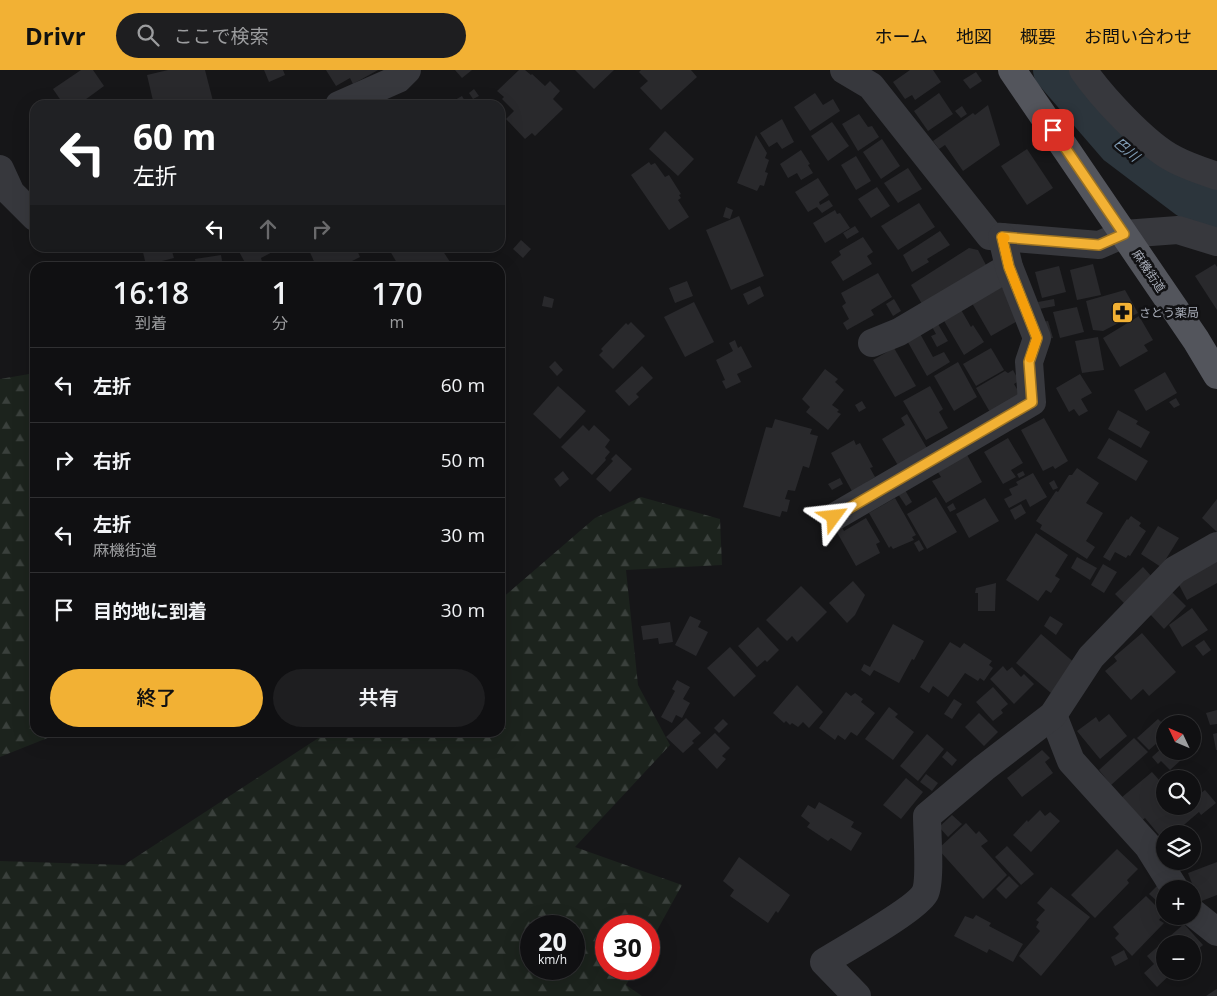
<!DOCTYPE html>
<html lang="ja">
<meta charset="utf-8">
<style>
body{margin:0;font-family:"Open Sans","Noto Sans JP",sans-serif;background:#1e1e20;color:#f1f3f6;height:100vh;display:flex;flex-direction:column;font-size:19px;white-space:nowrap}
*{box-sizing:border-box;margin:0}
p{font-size:16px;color:#9c9d9f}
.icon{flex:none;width:28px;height:28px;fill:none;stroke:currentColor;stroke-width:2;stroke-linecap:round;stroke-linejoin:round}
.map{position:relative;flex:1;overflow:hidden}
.drawer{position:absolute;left:30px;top:192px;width:475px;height:475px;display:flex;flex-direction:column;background:#101012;border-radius:15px;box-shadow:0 5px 20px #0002,0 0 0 1px #303032}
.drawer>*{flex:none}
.top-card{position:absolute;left:30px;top:30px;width:475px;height:152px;border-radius:15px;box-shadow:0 5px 20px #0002,0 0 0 1px #303032;background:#202124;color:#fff;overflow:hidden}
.needle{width:32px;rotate:314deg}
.buttons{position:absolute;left:1156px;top:645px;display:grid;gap:10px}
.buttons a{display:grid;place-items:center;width:45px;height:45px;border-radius:50%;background:#101012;box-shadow:0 5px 20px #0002,0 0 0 1px #303032;font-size:25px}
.speed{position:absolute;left:520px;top:845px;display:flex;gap:10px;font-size:25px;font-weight:700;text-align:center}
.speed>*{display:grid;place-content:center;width:65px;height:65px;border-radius:50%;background:#101012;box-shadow:0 5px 20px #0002,0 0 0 1px #303032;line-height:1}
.speed small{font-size:12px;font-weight:400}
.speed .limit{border:8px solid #d22;background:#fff;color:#111}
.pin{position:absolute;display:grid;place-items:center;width:42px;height:42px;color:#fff;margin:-21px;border-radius:10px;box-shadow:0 2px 8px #0006}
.me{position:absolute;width:55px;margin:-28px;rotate:60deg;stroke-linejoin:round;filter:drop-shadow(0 0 4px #0008)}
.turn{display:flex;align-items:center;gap:18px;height:105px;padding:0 20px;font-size:22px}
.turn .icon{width:65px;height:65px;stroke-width:2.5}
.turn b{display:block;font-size:35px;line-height:42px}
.lanes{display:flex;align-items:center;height:48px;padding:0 20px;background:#0003;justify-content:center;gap:25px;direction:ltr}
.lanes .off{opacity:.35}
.eta{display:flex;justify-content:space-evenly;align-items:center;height:85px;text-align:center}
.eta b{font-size:30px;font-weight:600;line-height:35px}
.action{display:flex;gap:10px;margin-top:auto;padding:10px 20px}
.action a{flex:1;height:58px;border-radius:30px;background:#f2b134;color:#111;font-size:20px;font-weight:600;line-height:58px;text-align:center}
.action a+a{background:#1e1e20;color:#f1f3f6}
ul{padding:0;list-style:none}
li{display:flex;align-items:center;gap:15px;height:75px;padding:0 20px;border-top:1px solid #303032}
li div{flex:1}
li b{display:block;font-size:19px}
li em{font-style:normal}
header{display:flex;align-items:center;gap:30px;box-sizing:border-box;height:70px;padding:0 25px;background:#f2b134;color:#111}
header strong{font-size:24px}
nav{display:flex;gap:28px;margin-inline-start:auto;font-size:18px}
.search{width:350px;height:45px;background:#1e1e20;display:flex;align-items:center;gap:12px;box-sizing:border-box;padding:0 18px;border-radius:28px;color:#9c9d9f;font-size:19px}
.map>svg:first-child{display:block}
.forest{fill:url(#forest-firs);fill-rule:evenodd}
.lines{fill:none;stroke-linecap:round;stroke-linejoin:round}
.river{stroke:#2c353c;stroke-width:44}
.building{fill:#29292c}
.street{stroke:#37383d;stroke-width:28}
.primary{stroke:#53555c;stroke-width:28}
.route-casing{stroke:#9d7322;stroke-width:12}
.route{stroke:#f2b134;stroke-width:9}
.slow{stroke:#f59e0b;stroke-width:9}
.labels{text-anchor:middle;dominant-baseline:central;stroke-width:5;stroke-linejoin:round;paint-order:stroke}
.street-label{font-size:12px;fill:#a8adb8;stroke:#111113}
.poi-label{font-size:12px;fill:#a8adb8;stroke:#111113;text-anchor:start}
.water-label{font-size:14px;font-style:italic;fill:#7f9bb3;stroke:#111113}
</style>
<header>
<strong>Drivr</strong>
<div class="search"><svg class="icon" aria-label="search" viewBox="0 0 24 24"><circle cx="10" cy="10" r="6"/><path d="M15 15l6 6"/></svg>ここで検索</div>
<nav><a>ホーム</a><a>地図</a><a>概要</a><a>お問い合わせ</a></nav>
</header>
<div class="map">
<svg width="1217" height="926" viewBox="0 0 1217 926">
<defs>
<pattern id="forest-firs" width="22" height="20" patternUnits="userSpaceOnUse" patternTransform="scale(1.25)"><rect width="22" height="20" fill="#1c231d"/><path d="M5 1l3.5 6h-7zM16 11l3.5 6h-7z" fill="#3a403c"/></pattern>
</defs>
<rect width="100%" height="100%" fill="#161618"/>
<g class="forest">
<polygon points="35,303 35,662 60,663 0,687 0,309"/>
<path d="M 641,427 L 720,449 L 722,495 L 626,500 L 638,615 L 670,675 L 575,777 L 682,815 L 649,875 L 649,856 L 606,856 L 606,899 L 635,899 L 626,915 L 642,926 L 0,926 L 0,791 L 124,795 L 326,663 L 500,662 L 500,530 L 595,448 ZM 531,856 L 574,856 L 574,899 L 531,899 Z"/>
</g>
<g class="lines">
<polyline class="river" points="1055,0 1119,74 1189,127 1217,136"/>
</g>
<g class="building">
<polygon points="81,0 93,0 104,16 78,35 64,35 53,19"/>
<polygon points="168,0 205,0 214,35 154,35 147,5"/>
<polygon points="264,0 283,0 285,5 269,12"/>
<polygon points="326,0 378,0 353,14 350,8 336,16"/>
<polygon points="455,0 472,0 462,8"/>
<polygon points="519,0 525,0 531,5 532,4 545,16 550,11 560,21 553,29 563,39 535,66 532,63 525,69 506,49 514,41 502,29 504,27 497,21"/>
<polygon points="575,0 614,0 594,19"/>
<polygon points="641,0 691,0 697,7 661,40 640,18 648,11 639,2"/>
<polygon points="910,0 933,0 941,12 915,30 912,25 905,29 893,12"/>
<polygon points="976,2 982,11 970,19 963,10"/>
<polygon points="474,19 479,26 473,29 469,23"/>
<polygon points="815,23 823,35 833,29 840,41 810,61 794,37"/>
<polygon points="939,23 953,44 928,61 914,41"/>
<polygon points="462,26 467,35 458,35 455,30"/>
<polygon points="988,35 1000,75 963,101 945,75 939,79 933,71 973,43 975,45"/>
<polygon points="962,36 967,44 961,48 955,41"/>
<polygon points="859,44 868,57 872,56 879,67 858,81 842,54"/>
<polygon points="782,49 794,72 782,79 777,72 769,77 760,63"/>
<polygon points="832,52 849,76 828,91 811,66"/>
<polygon points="665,61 694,89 678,106 649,79"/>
<polygon points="756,65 767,83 765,88 769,90 765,102 768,103 764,116 760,115 757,121 737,113"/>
<polygon points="882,69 900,96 881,109 863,82"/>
<polygon points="1027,79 1053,118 1027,135 1001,96"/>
<polygon points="801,80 810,94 808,95 813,103 801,110 797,103 788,108 780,94"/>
<polygon points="856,86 871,111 856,120 841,95"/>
<polygon points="649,92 651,95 655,93 665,107 669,105 681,124 679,125 681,128 678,130 689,147 669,160 631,105"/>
<polygon points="908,98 922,119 898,133 884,113"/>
<polygon points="818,108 829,125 819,132 820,135 829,130 833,136 822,143 817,137 808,142 795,122"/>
<polygon points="877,117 890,136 871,148 858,129"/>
<polygon points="919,133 935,157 898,180 881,156"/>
<polygon points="726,137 733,140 730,149 723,147"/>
<polygon points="835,140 837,144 840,143 850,158 825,173 813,153"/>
<polygon points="739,146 764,206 731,220 706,160"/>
<polygon points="855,156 859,162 847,169 843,163"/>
<polygon points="940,161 950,175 927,189 929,192 912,202 903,185"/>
<polygon points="863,167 873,182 867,186 872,194 843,211 831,192 841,185 839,181"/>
<polygon points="521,170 531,179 523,188 513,179"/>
<polygon points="142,178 171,178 174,188 146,195"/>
<polygon points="237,178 280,178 261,188 262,192 251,198 248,198"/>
<polygon points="308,178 356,178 360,187 338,198 317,198"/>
<polygon points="396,178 441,178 450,192 442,198 400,198 390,181"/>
<polygon points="969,178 978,180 986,195 922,234 911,215"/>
<polygon points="221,185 222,191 225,191 226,198 197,198 195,189"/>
<polygon points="1093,194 1101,225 1077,230 1070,200"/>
<polygon points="1215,194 1217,197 1217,240 1195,206"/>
<polygon points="1059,196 1066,222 1042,228 1035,202"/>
<polygon points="878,203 892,227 871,240 874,245 847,260 843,253 849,249 842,236 846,233 841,223"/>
<polygon points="687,211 693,226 675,233 669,218"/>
<polygon points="1000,214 1021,249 991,266 969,228"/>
<polygon points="760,216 764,226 748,235 743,224"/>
<polygon points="1125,220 1138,243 1103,261 1093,260 1086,231"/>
<polygon points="544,226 554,229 552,238 542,236"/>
<polygon points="894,229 901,241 893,246 886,234"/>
<polygon points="1054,229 1055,236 1039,239 1038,232"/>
<polygon points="694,232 714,272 685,287 664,247"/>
<polygon points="1077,237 1084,262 1060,268 1053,242"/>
<polygon points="960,238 971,257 973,255 984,272 964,285 943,249"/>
<polygon points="1139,246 1153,270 1144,275 1148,281 1120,297 1103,268"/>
<polygon points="1048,251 1053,268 1047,269 1042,252"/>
<polygon points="631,252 645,266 613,299 599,285 603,281 601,279 626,253 628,255"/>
<polygon points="938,254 948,271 937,277 931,266 936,264 932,257"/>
<polygon points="918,260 933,287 944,282 950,292 927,306 905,267"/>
<polygon points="1098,267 1104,300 1082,303 1075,271"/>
<polygon points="735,270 738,278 741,276 752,297 737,304 741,312 726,319 722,311 725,310 716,290 733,281 729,273"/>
<polygon points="894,278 916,316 895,327 873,290"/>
<polygon points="991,278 1004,300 976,316 963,294"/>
<polygon points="555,291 563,300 557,306 549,297"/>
<polygon points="958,292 977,327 954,341 934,306"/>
<polygon points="642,296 653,308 636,324 639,327 629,336 615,321"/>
<polygon points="825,299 838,309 835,312 844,320 832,335 839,340 837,342 841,344 828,360 806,342 810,337 802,329"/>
<polygon points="1013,300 1019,311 1014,314 1021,326 991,344 976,318 1005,301 1008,303"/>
<polygon points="1165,302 1177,323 1146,341 1134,320"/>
<polygon points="1080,304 1092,323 1081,329 1088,341 1079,346 1074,339 1069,342 1056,318"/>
<polygon points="558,316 586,341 560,369 533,344"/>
<polygon points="930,316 943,339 939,342 948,358 926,370 903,331"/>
<polygon points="1176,328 1180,335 1174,338 1169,332"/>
<polygon points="862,331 866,338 859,342 855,335"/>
<polygon points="1118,340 1138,351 1136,354 1150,362 1141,378 1108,359"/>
<polygon points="907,344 928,380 899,397 882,369 905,355 901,348"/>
<polygon points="1044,348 1068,391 1055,399 1053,396 1043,401 1021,360"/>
<polygon points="775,349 812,359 810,364 818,366 809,398 803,396 795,421 788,420 785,429 790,430 787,442 782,441 780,447 743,437 766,357 772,358"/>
<polygon points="583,355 589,361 594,355 610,370 605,377 610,382 605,388 606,390 592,405 561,377"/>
<polygon points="1008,368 1023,393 1011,400 1016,407 1003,414 984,382"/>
<polygon points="1109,368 1148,391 1136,411 1097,388"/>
<polygon points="854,370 856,375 860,373 873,397 870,398 875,407 867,412 868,415 853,423 831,383"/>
<polygon points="966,383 982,412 946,433 932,411 941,407 936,399"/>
<polygon points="616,384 632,399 610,422 596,409 613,391 611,389"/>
<polygon points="1077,398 1099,413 1086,433 1103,443 1086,471 1095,477 1087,489 1040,459 1042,455 1036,451 1056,421 1058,422 1069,405 1072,405"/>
<polygon points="563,401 569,409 560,417 554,409"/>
<polygon points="1023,401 1025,405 1019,408 1017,404"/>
<polygon points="1033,403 1047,427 1030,437 1026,429 1009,438 1004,429 1012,425 1009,419 1018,415 1016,412"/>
<polygon points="840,408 843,414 832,420 828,414"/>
<polygon points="1054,410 1058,418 1053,420 1049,413"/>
<polygon points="905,420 912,432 906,436 898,424"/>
<polygon points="936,427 957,462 927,479 907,444"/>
<polygon points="895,428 916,465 912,467 914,470 893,479 891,476 889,478 869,443"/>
<polygon points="985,428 999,451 969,468 956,444"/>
<polygon points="1217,429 1217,462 1202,448"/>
<polygon points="953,433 956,439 950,442 947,437"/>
<polygon points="1021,434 1026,443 1015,450 1010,440"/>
<polygon points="1131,446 1141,453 1139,456 1146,461 1130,486 1128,485 1126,488 1115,482 1110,491 1103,487 1127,449 1128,450"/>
<polygon points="866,448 880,472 876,474 880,483 856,496 834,457 840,454 844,461"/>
<polygon points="1158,456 1179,468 1161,497 1141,484"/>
<polygon points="1036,463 1068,485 1055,506 1060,509 1051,523 1046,520 1038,531 1006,510"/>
<polygon points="919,470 924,479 919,482 914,473"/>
<polygon points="1077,487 1097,498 1090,510 1071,498"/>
<polygon points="1217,488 1217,513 1187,530 1176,509"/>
<polygon points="1103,494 1117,502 1104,523 1091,515"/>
<polygon points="1143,497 1153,508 1125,534 1115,524"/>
<polygon points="853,511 865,525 855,545 847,553 829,533"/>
<polygon points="996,513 995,541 978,541 978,523 975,523 976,518"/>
<polygon points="801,516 827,542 797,572 792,566 787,571 766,550"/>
<polygon points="1171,521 1186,536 1164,559 1149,543"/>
<polygon points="1192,538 1208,560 1182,577 1169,555"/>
<polygon points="690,546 701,551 698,557 708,562 696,586 675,575"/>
<polygon points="1050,546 1063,554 1056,565 1044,556"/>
<polygon points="670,552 673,572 659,574 658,568 643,570 641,556"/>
<polygon points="893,554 924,571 914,590 912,589 899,613 874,600 870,606 861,600 864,594 870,597"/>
<polygon points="758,557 779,580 767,592 765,590 757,597 738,576"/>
<polygon points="1142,563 1176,602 1149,626 1143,619 1131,630 1105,601 1117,591 1114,587"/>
<polygon points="1041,564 1076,594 1051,623 1016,593"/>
<polygon points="1204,570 1211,580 1203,586 1195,576"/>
<polygon points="950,572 960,578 964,573 992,591 989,595 993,598 984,611 980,608 978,611 965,603 948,627 933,616 929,623 920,617"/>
<polygon points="730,577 756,606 734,627 707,598"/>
<polygon points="1003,596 1007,601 1012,597 1021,607 1024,604 1034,614 1014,634 990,609"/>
<polygon points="677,610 690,617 683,629 690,633 682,648 676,645 672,653 661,647 675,621 672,619"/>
<polygon points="797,615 823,642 809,658 803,652 798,657 792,653 790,655 786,651 784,653 773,643"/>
<polygon points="993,617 1008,634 1001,640 1003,643 993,651 976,632"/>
<polygon points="846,622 851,626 855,623 863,629 861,632 875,643 857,666 851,662 845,670 838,665 835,670 819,658"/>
<polygon points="954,629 962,634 952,649 944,644"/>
<polygon points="889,637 898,644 895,647 914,662 893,690 865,669"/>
<polygon points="1217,640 1217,654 1210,655 1206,643"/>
<polygon points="979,643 998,662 984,676 965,657"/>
<polygon points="1109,644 1127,666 1100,689 1077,661 1096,647 1099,652"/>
<polygon points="686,648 701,663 692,671 694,673 683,683 666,667"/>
<polygon points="723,649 728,654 719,663 714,658"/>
<polygon points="1158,649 1165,656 1165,666 1149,680 1137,668"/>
<polygon points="715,663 730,678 722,686 726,689 717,699 698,679"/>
<polygon points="1217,663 1217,680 1216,680 1213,664"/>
<polygon points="927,664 944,679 918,711 900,696"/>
<polygon points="1134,668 1148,682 1111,715 1099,700"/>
<polygon points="1165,675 1165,681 1191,681 1170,700 1161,691 1158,694 1152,687"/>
<polygon points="1042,680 1050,688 1045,692 1053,703 1022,727 1007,708"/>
<polygon points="947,681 957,690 952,696 942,687"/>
<polygon points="1152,702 1165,717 1165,736 1192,736 1192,725 1195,722 1198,725 1205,720 1216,733 1201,745 1199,742 1178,760 1173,755 1160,766 1145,748 1141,751 1121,728"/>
<polygon points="926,704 938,713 932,721 920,712"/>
<polygon points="906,708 923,722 901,749 883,735"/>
<polygon points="819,732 854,752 851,757 862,763 851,781 831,768 828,771 807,757 810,753 801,746 808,735 815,739"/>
<polygon points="1040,740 1045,746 1050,742 1060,751 1031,782 1013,765 1027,750 1028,752"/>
<polygon points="952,745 962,754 948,767 939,757"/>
<polygon points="966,753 976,764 979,761 988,771 981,776 1007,805 983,829 938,779"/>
<polygon points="1007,776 1034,804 1021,815 995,787"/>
<polygon points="1117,779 1138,799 1127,810 1129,813 1095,848 1071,825"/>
<polygon points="739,787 790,825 778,843 776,841 768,853 730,826 734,820 723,811"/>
<polygon points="1217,792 1217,825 1199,832 1188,803"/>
<polygon points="1009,806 1019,816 1006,829 996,819"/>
<polygon points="1160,813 1165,821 1165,838 1149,824"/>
<polygon points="1051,817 1090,847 1041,906 1019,886 1040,861 1036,857 1039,852 1036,850 1045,840 1037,833"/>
<polygon points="1146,826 1164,844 1159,850 1164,853 1132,886 1115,868 1119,864 1113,857"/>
<polygon points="976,845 991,853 989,856 1023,874 1013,892 989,879 987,883 954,866 965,846 973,849"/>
<polygon points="1184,854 1203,875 1192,884 1192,874 1165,874 1165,901 1174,901 1157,917 1144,903 1154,894 1147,886"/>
<polygon points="1124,880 1128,889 1115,896 1111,887"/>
<polygon points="1217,919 1217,926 1206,926 1215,920"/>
</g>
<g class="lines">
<g class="street">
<polyline points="844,0 871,16 990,166 1099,175 1124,164 1178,160 1217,172"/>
<path d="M 1083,0 C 1101,26 1146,75 1174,89 C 1187,96 1202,101 1217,106"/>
<polyline points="339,35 398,9 407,0"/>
<polyline points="0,99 11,123 35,147"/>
<polyline points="872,273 899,262 1009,197"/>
<polyline points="834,447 1032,332 1029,292 1037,268 1009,197 1002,167"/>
<polyline points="1053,645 1071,691 1148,776 1175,819"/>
<polyline points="1192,842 1217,862"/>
<path d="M 857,926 L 824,892 C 843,880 917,839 925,823 C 931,811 927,762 927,746 L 984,698 L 1053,645 L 1091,587 L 1175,500 L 1217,476"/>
</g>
<polyline class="primary" points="1012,0 1196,270 1217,305"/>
</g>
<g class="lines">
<defs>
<polyline id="route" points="834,447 1032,332 1029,292 1037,268 1009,197 1002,167 1099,175 1124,164 1053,60"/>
</defs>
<use href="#route" class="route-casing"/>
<use href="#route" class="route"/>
<polyline class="slow" points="1005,168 1002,167 1009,197 1037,268 1030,288"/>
</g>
<defs>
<symbol id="pharmacy-square" viewBox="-11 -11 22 22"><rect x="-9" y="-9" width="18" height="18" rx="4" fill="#f2b134" stroke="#111113"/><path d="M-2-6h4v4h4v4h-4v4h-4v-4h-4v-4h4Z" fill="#111"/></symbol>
</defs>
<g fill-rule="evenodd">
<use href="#pharmacy-square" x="1110" y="230" width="25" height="25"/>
</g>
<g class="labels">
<g class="street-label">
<text transform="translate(1149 201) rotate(56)">麻機街道</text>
</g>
<g class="poi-label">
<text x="1139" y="242">さとう薬局</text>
</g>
<g class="water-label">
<text transform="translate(1127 79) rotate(40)">巴川</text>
</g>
</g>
</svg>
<div class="buttons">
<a><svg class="needle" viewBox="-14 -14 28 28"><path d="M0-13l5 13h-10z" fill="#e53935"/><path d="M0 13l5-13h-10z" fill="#9c9d9f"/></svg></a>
<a><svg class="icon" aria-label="search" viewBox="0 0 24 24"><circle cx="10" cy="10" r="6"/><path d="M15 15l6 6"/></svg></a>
<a><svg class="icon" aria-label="layers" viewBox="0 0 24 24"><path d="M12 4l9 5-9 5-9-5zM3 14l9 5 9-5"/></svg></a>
<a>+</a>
<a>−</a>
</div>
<div class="speed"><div>20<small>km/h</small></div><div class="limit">30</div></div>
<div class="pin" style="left:1053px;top:60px;background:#d93025"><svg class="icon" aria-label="arrive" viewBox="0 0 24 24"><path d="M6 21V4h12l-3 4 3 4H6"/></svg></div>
<svg class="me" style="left:834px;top:447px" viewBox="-20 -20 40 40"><path d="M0-17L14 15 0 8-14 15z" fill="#f2b134" stroke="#fff" stroke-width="4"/></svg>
<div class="top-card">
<div class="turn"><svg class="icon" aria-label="left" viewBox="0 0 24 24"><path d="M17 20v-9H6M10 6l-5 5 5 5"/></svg><div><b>60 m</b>左折</div></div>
<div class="lanes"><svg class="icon" aria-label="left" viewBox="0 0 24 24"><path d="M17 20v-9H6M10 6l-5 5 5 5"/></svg><svg class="icon off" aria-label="ahead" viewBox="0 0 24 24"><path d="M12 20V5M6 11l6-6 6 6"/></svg><svg class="icon off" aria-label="right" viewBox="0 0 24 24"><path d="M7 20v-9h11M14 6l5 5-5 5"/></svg></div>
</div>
<section class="drawer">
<div class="eta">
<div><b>16:18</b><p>到着</p></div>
<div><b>1</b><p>分</p></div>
<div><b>170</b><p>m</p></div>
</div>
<ul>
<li><svg class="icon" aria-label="left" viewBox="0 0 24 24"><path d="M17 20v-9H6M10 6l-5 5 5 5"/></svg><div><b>左折</b></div><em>60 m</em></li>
<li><svg class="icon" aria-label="right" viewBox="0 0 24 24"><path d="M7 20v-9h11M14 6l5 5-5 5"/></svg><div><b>右折</b></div><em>50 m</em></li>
<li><svg class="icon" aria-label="left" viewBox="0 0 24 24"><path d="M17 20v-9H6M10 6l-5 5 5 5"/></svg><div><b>左折</b><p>麻機街道</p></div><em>30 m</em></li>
<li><svg class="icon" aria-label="arrive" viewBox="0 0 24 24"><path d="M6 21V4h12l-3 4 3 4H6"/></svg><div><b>目的地に到着</b></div><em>30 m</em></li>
</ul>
<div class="action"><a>終了</a><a>共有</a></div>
</section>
</div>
